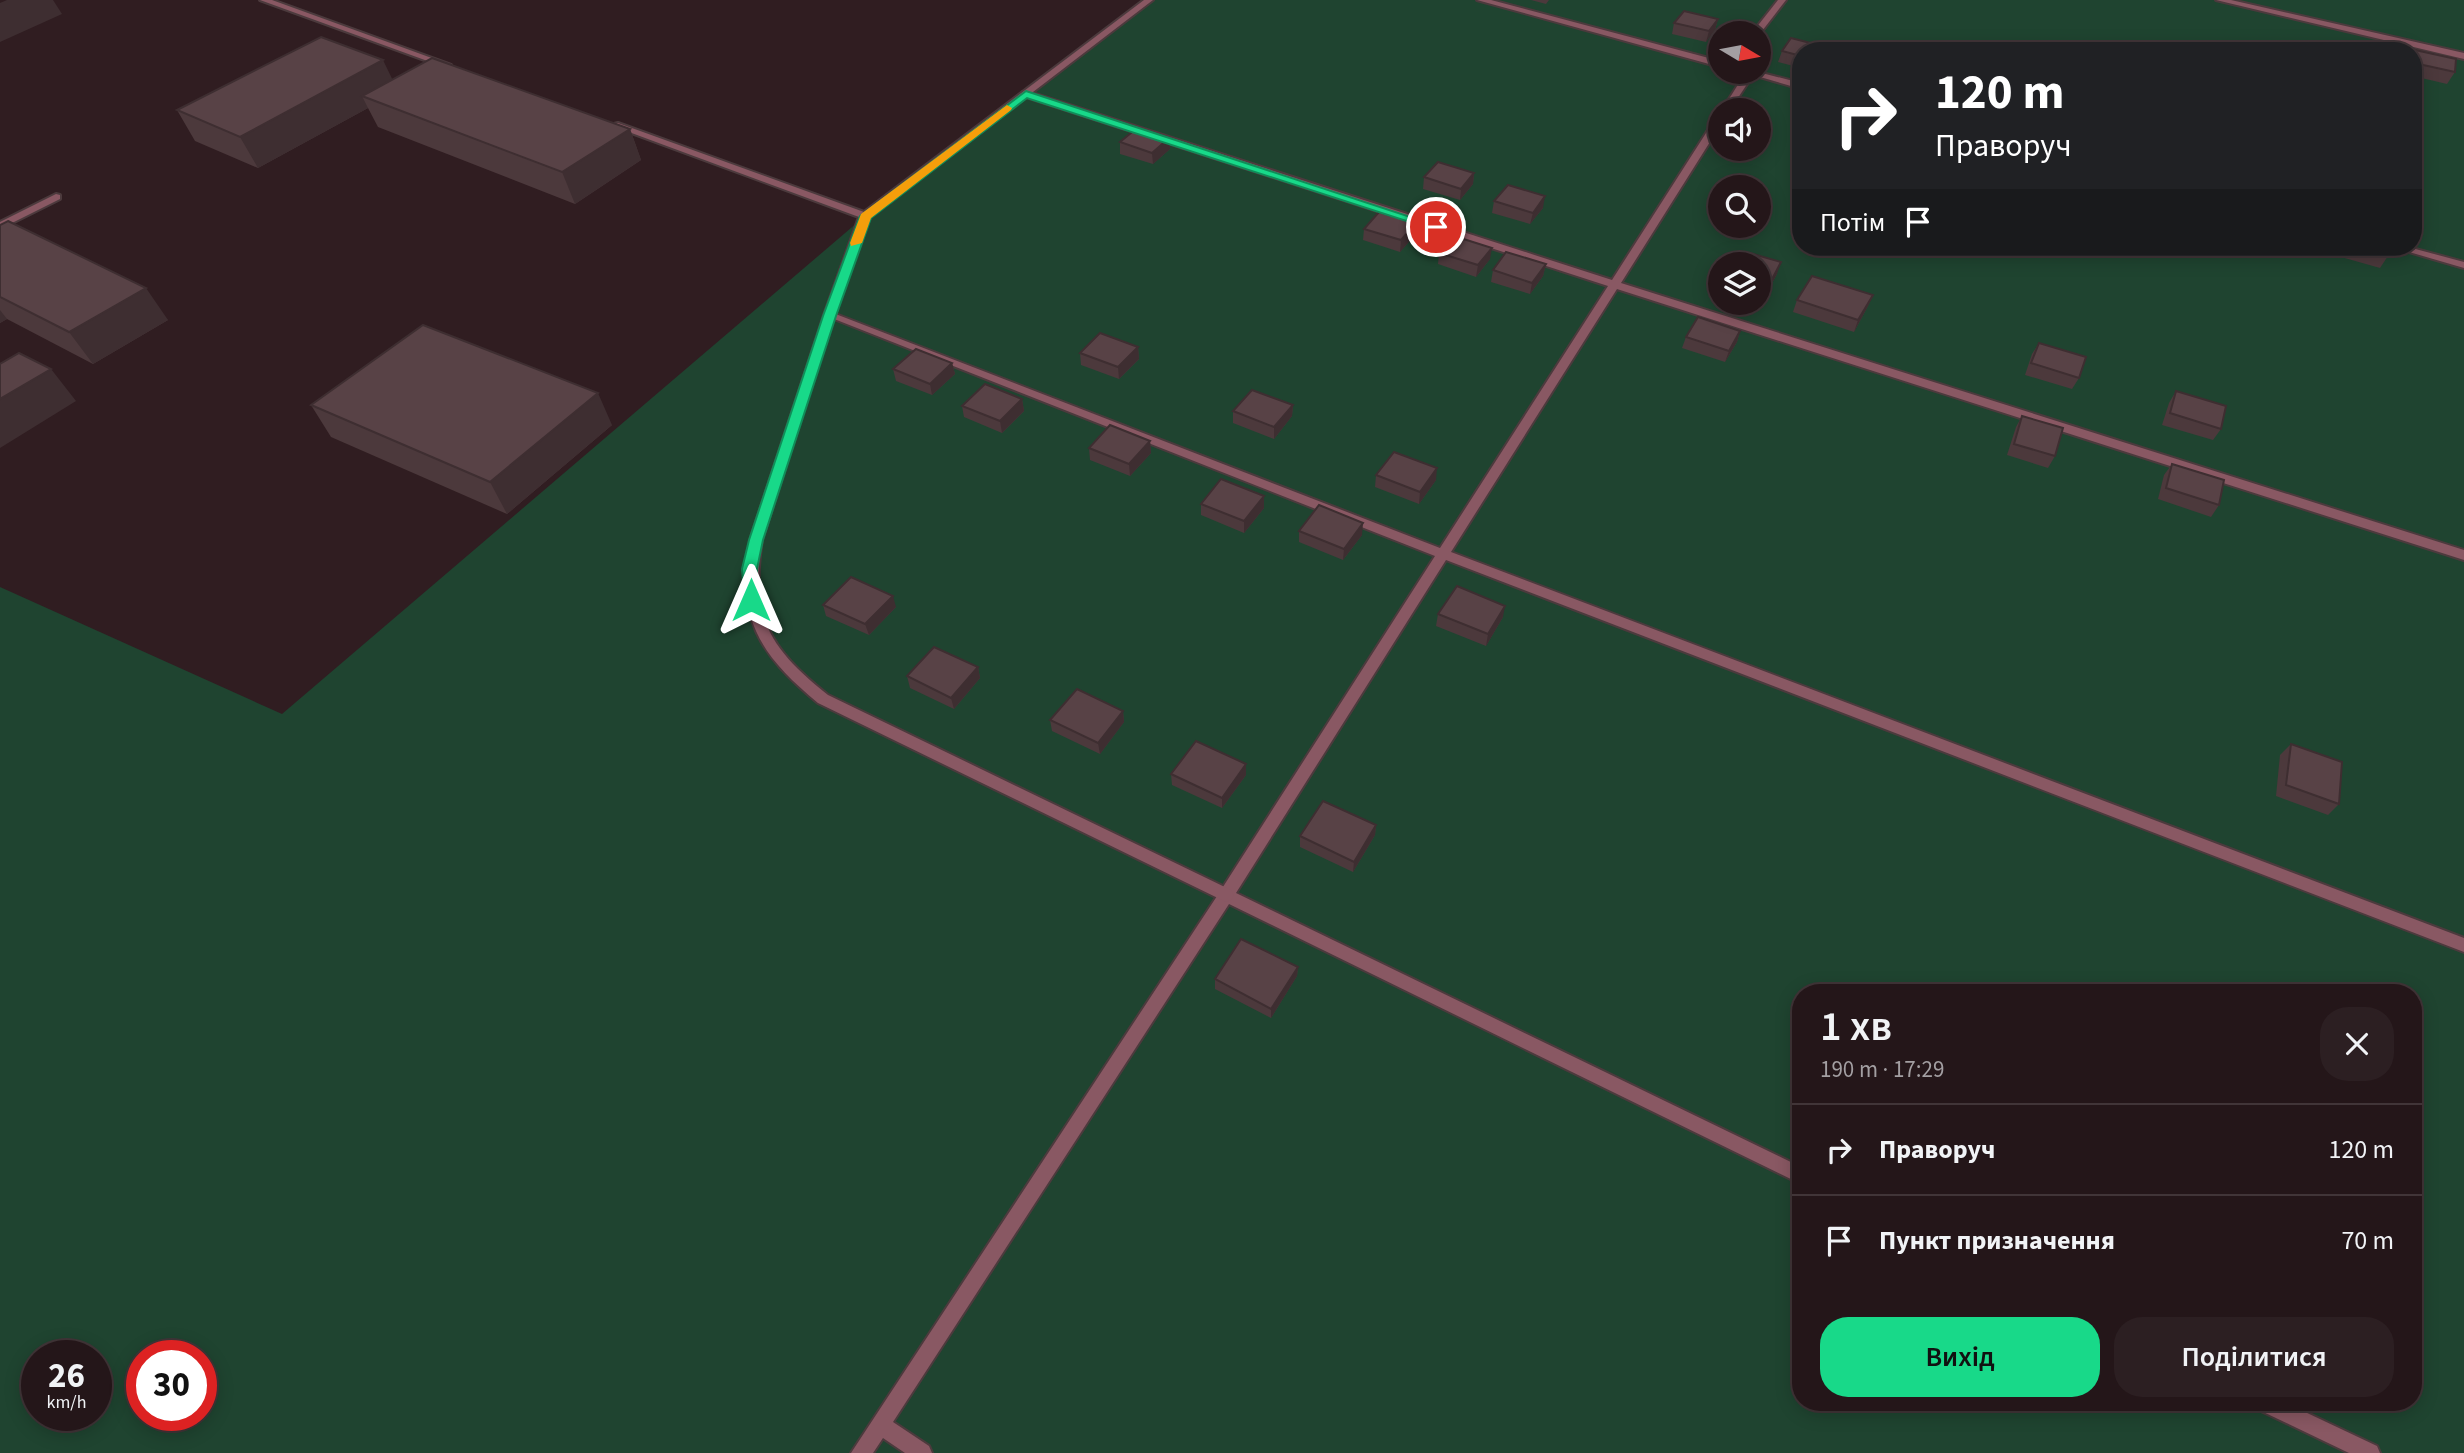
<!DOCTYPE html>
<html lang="uk">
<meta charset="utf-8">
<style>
body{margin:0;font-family:"Source Sans 3",sans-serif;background:#2c1f22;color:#f1f3f6;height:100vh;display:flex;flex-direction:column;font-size:26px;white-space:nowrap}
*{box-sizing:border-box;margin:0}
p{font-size:23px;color:#a39fa2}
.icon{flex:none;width:38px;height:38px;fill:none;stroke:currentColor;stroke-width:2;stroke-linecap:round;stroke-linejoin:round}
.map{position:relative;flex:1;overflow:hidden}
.panel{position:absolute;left:1792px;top:984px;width:630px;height:427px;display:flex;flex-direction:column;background:#241619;border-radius:28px;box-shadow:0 4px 18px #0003,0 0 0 2px #413538}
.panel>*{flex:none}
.top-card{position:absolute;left:1792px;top:42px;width:630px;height:214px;border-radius:28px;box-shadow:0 4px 18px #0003,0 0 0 2px #413538;background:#202124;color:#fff;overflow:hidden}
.needle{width:46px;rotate:100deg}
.tools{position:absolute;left:1708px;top:21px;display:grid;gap:14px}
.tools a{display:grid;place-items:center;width:63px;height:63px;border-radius:50%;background:#241619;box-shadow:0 4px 18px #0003,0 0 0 2px #413538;font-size:35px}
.speed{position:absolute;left:21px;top:1340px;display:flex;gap:14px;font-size:35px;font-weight:700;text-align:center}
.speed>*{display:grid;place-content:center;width:91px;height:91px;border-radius:50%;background:#241619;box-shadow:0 4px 18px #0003,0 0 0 2px #413538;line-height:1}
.speed small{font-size:18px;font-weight:400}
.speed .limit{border:10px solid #d22;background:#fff;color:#111}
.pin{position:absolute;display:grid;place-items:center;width:60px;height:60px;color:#fff;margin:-30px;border:4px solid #fff;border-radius:50%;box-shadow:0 2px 7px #0007}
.me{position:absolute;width:77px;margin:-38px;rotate:0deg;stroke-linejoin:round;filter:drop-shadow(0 0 5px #0008)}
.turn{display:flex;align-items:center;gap:24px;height:147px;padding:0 28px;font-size:32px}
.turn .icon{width:91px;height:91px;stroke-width:2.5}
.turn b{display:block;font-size:49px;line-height:60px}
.then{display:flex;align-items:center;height:66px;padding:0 28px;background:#0003;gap:14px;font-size:26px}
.round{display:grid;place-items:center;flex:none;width:74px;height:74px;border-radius:28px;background:#2c1f22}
.headline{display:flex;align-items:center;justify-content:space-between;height:119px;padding:0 28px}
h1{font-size:42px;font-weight:600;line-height:52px}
.cta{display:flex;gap:14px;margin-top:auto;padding:14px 28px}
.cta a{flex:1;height:80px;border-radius:28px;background:#18d989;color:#111;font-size:28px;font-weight:600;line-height:80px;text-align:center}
.cta a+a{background:#2c1f22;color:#f1f3f6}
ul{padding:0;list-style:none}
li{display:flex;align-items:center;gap:21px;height:91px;padding:0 28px;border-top:2px solid #413538}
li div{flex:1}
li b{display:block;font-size:26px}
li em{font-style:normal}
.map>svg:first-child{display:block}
.green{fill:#1f4430;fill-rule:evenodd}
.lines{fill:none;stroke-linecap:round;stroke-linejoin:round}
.service-casing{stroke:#4c3a3d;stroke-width:4}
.minor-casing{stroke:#4c3a3d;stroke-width:4}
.service{fill:#895863;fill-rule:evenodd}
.minor{fill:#895863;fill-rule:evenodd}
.wall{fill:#4c393c}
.shaded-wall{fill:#3e2e31}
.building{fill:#584246;stroke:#3e2e31;stroke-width:2}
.route{fill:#18d989;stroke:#108d59;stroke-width:2}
.slow{fill:#f59e0b}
</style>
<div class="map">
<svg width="2464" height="1453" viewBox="0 0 2464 1453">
<rect width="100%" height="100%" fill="#301d21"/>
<path class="green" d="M 1149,0 L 2464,0 L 2464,1453 L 0,1453 L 0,587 L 282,714 L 865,216 ZM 1720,33 L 1759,33 L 1759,72 L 1720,72 ZM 1801,51 L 2413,51 L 2413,247 L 1801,247 ZM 1720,110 L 1759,110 L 1759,149 L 1720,149 ZM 1720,187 L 1759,187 L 1759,226 L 1720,226 ZM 1720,264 L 1759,264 L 1759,303 L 1720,303 ZM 1801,992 L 2413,992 L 2413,1402 L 1801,1402 ZM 37,1356 L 96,1356 L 96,1416 L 37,1416 ZM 142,1356 L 201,1356 L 201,1416 L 142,1416 Z"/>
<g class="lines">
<defs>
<g id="service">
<polygon points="1778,0 1786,0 1759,35 1752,33"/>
<polygon points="2216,0 2231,0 2464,53 2464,59"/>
<polygon points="1746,72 1755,72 1730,110 1722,110"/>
<polygon points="1023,92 1029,92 1612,280 1715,119 1720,116 1720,126 1621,283 2464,550 2464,560 1617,289 1451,552 2464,938 2464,952 1446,560 1236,893 1801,1167 1801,1184 1229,904 893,1422 929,1446 932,1453 905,1453 883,1438 873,1453 851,1453 1221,890 1435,556 824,315 829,312 833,313 1440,548 1608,286 1023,96"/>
<polygon points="56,194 60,195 60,199 0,229 0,222"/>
<polygon points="2254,1402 2284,1402 2377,1446 2380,1453 2349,1453 2257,1409"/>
</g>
<g id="minor">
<polygon points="260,0 272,0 451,65 444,67"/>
<path d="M 1144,0 L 1153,0 L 870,217 L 834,315 L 762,540 C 750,617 769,648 828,695 L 1231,890 L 1234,895 L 1231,900 L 1226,902 L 818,703 C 759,654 736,618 750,540 L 824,315 L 859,217 L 610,125 L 618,123 L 864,212 Z"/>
<polygon points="1477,0 1491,0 1720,61 1720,67"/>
<polygon points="1743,72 1758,72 1801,83 1801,89"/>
<polygon points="2392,247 2408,247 2464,262 2464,268"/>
</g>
</defs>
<use href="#service" class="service-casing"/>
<use href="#minor" class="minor-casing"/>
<use href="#service" class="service"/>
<use href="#minor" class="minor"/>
</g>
<g class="wall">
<polygon points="1531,0 1549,0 1546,4"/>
<polygon points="1718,19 1715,30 1706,42 1672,34 1674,23"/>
<polygon points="1826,47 1825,51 1801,51 1801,68 1778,62 1782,51"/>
<polygon points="2415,50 2455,72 2447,84 2413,76 2413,54"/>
<polygon points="393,80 630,129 641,160 575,204 378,127 368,108 258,168 195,141 177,110"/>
<polygon points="1169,138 1170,149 1153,164 1120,154 1120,142"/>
<polygon points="1474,173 1473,184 1460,200 1423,189 1424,177"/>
<polygon points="1494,201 1543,208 1530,224 1492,213"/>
<polygon points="0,225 168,320 93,364 7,319 0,323"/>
<polygon points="1364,229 1415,235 1400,252 1363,240"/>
<polygon points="2335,247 2390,247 2388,256 2380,268 2334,255"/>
<polygon points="1439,253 1490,259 1476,277 1438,264"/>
<polygon points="1546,264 1543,276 1530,294 1491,282 1493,270"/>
<polygon points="1759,264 1777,274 1765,296 1759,294"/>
<polygon points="1873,295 1868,306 1854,332 1793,312 1797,300"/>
<polygon points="1740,331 1737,342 1725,362 1682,348 1686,337"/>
<polygon points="2039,343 2079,378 2072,389 2025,375 2032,354"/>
<polygon points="1138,347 1139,359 1119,379 1081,365 1080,353"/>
<polygon points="952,363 955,374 932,395 896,381 893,369"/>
<polygon points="2176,391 2221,429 2213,440 2162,425 2169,403"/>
<polygon points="1022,399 1024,411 1002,433 964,417 962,406"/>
<polygon points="311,405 612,425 507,514 331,437"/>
<polygon points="1293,405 1292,416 1274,439 1233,423 1233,411"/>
<polygon points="2022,416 2055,456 2048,468 2007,455 2016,427"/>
<polygon points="1150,441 1151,453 1130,476 1090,460 1089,448"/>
<polygon points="2172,464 2219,505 2211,517 2158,499 2164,475"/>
<polygon points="1376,475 1436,480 1419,504 1375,487"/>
<polygon points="1201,504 1264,508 1244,533 1201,515"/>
<polygon points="1299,531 1362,535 1343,560 1299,542"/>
<polygon points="823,605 896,607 869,635 826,616"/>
<polygon points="1438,614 1503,617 1486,646 1436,626"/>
<polygon points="978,667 980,678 954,709 910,688 907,676"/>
<polygon points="1123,711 1124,722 1100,754 1052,731 1050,720"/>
<polygon points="2291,744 2339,804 2328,815 2276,796 2280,755"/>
<polygon points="1171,774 1246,775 1222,808 1172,785"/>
<polygon points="1376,825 1375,835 1353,872 1300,847 1300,836"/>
<polygon points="1298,967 1297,976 1271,1018 1215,989 1215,979"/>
</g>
<g class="shaded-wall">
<polygon points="7,0 53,0 62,14 0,42 0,3"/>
<polygon points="1718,19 1715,30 1706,42 1709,31"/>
<polygon points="383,60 398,91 362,96 368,108 258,168 240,137"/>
<polygon points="630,129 641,160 575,204 562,172"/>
<polygon points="1169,138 1170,149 1153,164 1152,153"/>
<polygon points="1474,173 1473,184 1460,200 1461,189"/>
<polygon points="1545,196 1543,208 1530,224 1533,213"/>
<polygon points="1416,223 1415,235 1400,252 1401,240"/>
<polygon points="1492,248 1490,259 1476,277 1478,265"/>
<polygon points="1781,262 1777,274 1765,296 1769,285"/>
<polygon points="1546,264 1543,276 1530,294 1532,283"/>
<polygon points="146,288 168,320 93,364 69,332"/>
<polygon points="1873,295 1868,306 1854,332 1858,320"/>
<polygon points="0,310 7,319 0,323"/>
<polygon points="1740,331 1737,342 1725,362 1729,351"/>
<polygon points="1138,347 1139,359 1119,379 1118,367"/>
<polygon points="952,363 955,374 932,395 930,384"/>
<polygon points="51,369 76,401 0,448 0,399"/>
<polygon points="598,393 612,425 507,514 490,482"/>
<polygon points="1022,399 1024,411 1002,433 1000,421"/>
<polygon points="1293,405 1292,416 1274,439 1274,427"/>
<polygon points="1150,441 1151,453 1130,476 1129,464"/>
<polygon points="1437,468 1436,480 1419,504 1420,492"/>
<polygon points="1264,496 1264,508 1244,533 1244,521"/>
<polygon points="1363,523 1362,535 1343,560 1344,549"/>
<polygon points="893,596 896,607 869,635 865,624"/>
<polygon points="1505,606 1503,617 1486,646 1488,634"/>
<polygon points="978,667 980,678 954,709 951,698"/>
<polygon points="1123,711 1124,722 1100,754 1098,743"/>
<polygon points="1246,764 1246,775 1222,808 1222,798"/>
<polygon points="1376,825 1375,835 1353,872 1354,862"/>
<polygon points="1298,967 1297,976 1271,1018 1271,1009"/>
</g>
<g class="building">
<polygon points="1684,11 1718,19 1709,31 1674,23"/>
<polygon points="321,37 383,60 240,137 177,110"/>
<polygon points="1791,38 1826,47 1824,51 1801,51 1801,56 1782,51"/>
<polygon points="2415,50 2456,59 2455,72 2414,63"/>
<polygon points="432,58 630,129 562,172 362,96"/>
<polygon points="1137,128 1169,138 1152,153 1120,142"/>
<polygon points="1438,162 1474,173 1461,189 1424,177"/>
<polygon points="1508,185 1545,196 1533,213 1494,201"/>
<polygon points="2413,197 2419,199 2417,215 2413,214"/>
<polygon points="1379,212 1416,223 1401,240 1364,229"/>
<polygon points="8,221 146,288 69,332 0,297 0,225"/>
<polygon points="1454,236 1492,248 1478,265 1439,253"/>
<polygon points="2353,247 2390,247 2388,256"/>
<polygon points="1506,252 1546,264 1532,283 1493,270"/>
<polygon points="1746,252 1781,262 1769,285 1759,282 1759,264 1740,264"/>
<polygon points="1812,276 1873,295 1858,320 1797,300"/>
<polygon points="1698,317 1740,331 1729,351 1686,337"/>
<polygon points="423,325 598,393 490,482 311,405"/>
<polygon points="1100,333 1138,347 1118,367 1080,353"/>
<polygon points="2039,343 2086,357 2079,378 2031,363"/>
<polygon points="916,349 952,363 930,384 893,369"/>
<polygon points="19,353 51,369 0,399 0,364"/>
<polygon points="985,384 1022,399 1000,421 962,406"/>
<polygon points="1252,390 1293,405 1274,427 1233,411"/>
<polygon points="2176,391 2226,406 2221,429 2170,413"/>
<polygon points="2022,416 2063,428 2055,456 2014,444"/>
<polygon points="1110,425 1150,441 1129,464 1089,448"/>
<polygon points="1394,452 1437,468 1420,492 1376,475"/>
<polygon points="2172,464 2224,480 2219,505 2166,488"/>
<polygon points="1221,479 1264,496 1244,521 1201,504"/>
<polygon points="1319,505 1363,523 1344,549 1299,531"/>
<polygon points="851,577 893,596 865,624 823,605"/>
<polygon points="1457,586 1505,606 1488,634 1438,614"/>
<polygon points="934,647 978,667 951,698 907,676"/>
<polygon points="1077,689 1123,711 1098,743 1050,720"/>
<polygon points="1196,741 1246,764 1222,798 1171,774"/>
<polygon points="2291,744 2342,762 2339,804 2286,785"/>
<polygon points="1323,801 1376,825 1354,862 1300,836"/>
<polygon points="1241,939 1298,967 1271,1009 1215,979"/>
</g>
<polygon class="route" points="1026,91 1441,227 1431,229 1027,98 871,218 836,316 763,540 757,569 758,600 751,605 745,604 742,569 749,540 823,316 860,216"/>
<polygon class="slow" points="1007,105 1012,108 1011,110 871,218 862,243 851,246 850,243 861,214"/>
</svg>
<div class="tools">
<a><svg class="needle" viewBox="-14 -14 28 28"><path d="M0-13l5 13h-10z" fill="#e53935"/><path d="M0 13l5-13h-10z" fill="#a39fa2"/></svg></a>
<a><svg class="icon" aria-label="sound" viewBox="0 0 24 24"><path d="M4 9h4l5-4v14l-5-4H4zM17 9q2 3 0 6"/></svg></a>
<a><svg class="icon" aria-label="search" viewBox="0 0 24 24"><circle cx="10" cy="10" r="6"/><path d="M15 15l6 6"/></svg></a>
<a><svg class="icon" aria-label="layers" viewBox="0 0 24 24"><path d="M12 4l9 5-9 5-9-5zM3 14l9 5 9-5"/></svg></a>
</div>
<div class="speed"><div>26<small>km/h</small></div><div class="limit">30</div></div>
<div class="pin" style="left:1436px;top:227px;background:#d93025"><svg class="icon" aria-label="arrive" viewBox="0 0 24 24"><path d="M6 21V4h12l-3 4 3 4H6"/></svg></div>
<svg class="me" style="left:751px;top:600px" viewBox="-20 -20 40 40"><path d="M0-17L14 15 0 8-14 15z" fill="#18d989" stroke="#fff" stroke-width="4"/></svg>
<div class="top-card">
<div class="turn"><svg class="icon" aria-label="right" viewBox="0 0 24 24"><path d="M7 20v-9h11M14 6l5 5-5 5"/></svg><div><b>120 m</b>Праворуч</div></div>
<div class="then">Потім<svg class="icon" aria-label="arrive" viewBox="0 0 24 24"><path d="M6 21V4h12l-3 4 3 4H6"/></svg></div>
</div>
<section class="panel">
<div class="headline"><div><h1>1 хв</h1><p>190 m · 17:29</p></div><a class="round"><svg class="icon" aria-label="close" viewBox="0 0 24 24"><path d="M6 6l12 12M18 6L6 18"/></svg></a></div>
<ul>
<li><svg class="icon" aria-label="right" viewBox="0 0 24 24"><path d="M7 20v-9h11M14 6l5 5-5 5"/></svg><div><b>Праворуч</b></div><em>120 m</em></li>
<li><svg class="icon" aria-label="arrive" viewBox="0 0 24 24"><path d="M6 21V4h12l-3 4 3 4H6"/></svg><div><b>Пункт призначення</b></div><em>70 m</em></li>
</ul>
<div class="cta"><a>Вихід</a><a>Поділитися</a></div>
</section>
</div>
